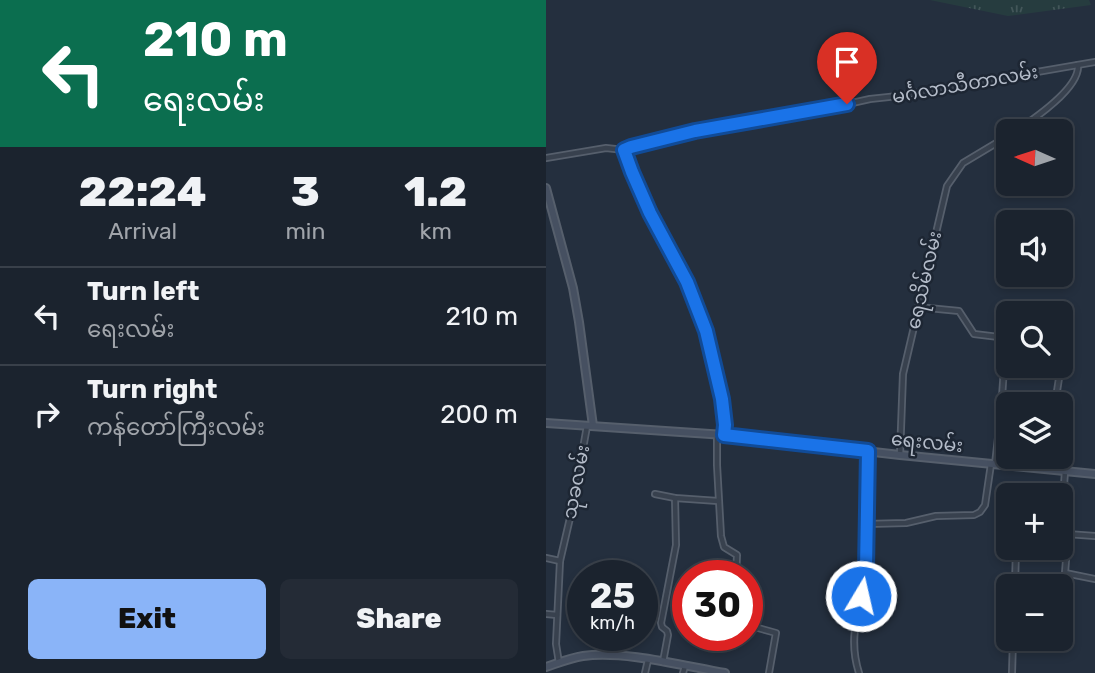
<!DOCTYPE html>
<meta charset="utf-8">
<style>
body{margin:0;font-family:Rubik,"Noto Sans Myanmar",sans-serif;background:#242b36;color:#f1f3f6;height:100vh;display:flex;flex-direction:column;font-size:26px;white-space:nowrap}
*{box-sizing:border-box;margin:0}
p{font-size:23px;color:#a0a4aa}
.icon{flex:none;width:38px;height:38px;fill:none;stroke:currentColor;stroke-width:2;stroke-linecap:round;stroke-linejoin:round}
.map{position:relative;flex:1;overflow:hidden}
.drawer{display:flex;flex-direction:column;background:#1b232e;width:546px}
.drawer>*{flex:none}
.guide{background:#0b6e4f;color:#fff;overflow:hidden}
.needle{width:46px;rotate:273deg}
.fabs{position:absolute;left:450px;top:119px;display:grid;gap:14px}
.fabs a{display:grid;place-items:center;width:77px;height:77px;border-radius:10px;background:#1b232e;box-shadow:0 4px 10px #0003,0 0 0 2px #39404a;font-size:35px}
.speed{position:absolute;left:21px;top:560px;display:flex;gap:14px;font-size:35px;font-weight:700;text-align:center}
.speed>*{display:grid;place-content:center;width:91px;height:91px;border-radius:50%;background:#1b232e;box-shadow:0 4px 10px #0003,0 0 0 2px #39404a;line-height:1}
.speed small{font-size:18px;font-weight:400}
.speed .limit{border:10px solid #d22;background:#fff;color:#111}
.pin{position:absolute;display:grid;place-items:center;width:60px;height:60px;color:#fff;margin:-72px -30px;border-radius:50% 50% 50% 0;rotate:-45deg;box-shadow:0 0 7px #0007}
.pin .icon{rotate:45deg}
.me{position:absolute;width:77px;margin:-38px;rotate:9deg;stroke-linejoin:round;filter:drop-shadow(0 0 5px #0008)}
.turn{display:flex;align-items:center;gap:24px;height:147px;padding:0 28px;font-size:32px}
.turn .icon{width:91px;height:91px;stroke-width:2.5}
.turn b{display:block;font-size:49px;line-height:60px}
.eta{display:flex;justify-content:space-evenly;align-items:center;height:119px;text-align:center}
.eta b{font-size:42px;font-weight:800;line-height:49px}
.cta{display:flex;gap:14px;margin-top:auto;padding:14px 28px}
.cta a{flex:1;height:80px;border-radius:10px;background:#8ab4f8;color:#111;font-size:28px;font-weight:800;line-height:80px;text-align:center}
.cta a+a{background:#242b36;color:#f1f3f6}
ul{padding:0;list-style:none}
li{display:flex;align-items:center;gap:21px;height:98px;padding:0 28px;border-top:2px solid #39404a}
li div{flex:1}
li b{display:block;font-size:26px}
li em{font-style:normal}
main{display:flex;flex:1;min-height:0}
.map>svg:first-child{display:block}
.grass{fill:url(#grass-tufts)}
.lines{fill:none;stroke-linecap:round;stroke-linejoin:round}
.street-casing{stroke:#565f6c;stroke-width:8}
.secondary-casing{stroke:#565f6c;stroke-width:10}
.street{stroke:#38414e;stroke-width:4.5}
.secondary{stroke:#465061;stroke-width:6}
.route-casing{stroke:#114b97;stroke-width:18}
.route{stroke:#1a73e8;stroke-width:12}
.labels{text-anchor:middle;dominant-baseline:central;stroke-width:5;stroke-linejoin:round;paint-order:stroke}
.street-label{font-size:19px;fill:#b4bcc9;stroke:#1d2633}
</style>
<main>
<section class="drawer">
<div class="guide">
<div class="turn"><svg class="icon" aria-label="left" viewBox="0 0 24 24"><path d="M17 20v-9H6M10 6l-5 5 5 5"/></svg><div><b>210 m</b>ရေးလမ်း</div></div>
</div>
<div class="eta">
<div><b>22:24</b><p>Arrival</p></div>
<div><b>3</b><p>min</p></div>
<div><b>1.2</b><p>km</p></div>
</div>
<ul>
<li><svg class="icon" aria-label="left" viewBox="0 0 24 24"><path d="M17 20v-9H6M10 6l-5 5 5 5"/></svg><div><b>Turn left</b><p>ရေးလမ်း</p></div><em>210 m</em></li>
<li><svg class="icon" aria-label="right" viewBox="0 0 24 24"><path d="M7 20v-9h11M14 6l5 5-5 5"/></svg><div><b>Turn right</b><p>ကန်တော်ကြီးလမ်း</p></div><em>200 m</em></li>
</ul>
<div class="cta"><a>Exit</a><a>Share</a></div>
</section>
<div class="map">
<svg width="549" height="673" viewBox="0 0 549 673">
<defs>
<pattern id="grass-tufts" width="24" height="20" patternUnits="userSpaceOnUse" patternTransform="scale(1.75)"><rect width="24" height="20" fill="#263c3f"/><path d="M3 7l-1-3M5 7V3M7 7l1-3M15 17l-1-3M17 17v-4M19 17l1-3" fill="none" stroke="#435659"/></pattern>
</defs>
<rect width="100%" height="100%" fill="#242f3e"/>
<polygon class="grass" points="384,0 543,0 545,5 462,16"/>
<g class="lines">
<defs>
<g id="street">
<path d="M 470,131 C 488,119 534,88 532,65"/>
<polyline points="78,150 86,172 104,213 141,282 160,331 176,399 179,425 179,435"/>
<polyline points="0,158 60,148 78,150 85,147 149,131 279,109 324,99 352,96 549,62"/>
<polyline points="372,307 413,311 428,334 461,338"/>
<polyline points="509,404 518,346 514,346"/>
<polyline points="171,435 171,465 175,536 178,547 191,555 190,576"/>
<polyline points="354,455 357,374 401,186 417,163 462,136"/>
<polyline points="509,457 511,470"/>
<polyline points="449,464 455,412 460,338"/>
<polyline points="519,471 517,500 521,547 519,573 549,579"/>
<polyline points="109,494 129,498 172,501"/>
<polyline points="321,524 360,523 390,516 428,515 434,512 439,505 445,464"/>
<polyline points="521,534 549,536"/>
<polyline points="0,558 14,561"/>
<polyline points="469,586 470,548"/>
<polyline points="0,614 11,615"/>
<polyline points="201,625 230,633 223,673"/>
<polyline points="117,662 122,635 121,631 116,627 115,623 130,545 129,498"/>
<polyline points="13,663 10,644 14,561 27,505 41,426"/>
<polyline points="99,673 102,660"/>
<polyline points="137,673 139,666"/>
<path d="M 313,673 C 300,632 317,606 320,566 C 323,528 322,490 322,452"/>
<polyline points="466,673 467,639"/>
</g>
<g id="secondary">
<polyline points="0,188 27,288 33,322 47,426"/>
<polyline points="0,423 179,435 354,455 549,474"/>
<path d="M 0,667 C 12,663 24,658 37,656 C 77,650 138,666 179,673"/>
</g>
</defs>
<use href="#street" class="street-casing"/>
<use href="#secondary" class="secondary-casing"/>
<use href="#street" class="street"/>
<use href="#secondary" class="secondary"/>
</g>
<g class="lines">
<defs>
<polyline id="route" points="301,104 149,131 85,147 78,150 86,172 104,213 141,282 160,331 176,399 179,425 178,435 322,451 320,569 315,596"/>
</defs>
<use href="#route" class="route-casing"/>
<use href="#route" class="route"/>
</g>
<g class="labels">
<g class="street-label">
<text transform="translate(419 84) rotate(-10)">မင်္ဂလာသီတာလမ်း</text>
<text transform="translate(378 280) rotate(-77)">ရေသိမ်လမ်း</text>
<text transform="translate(381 442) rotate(6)">ရေးလမ်း</text>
<text transform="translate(30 482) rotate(-79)">သုခလမ်း</text>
</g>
</g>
</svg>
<div class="fabs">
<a><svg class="needle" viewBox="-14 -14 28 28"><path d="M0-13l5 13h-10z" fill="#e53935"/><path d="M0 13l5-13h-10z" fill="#a0a4aa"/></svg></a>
<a><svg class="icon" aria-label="sound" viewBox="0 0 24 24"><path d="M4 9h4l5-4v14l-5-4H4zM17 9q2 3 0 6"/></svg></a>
<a><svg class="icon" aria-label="search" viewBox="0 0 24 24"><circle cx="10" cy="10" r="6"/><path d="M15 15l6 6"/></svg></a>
<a><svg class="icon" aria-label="layers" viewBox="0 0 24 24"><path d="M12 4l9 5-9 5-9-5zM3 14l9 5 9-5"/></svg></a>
<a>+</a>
<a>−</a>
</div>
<div class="speed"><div>25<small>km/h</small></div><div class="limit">30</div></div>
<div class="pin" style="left:301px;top:104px;background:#d93025"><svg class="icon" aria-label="arrive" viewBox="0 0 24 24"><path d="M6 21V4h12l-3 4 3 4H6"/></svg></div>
<svg class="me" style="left:315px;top:596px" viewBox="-20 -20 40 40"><circle r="17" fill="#1a73e8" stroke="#fff" stroke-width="3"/><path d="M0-11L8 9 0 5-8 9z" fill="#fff"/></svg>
</div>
</main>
